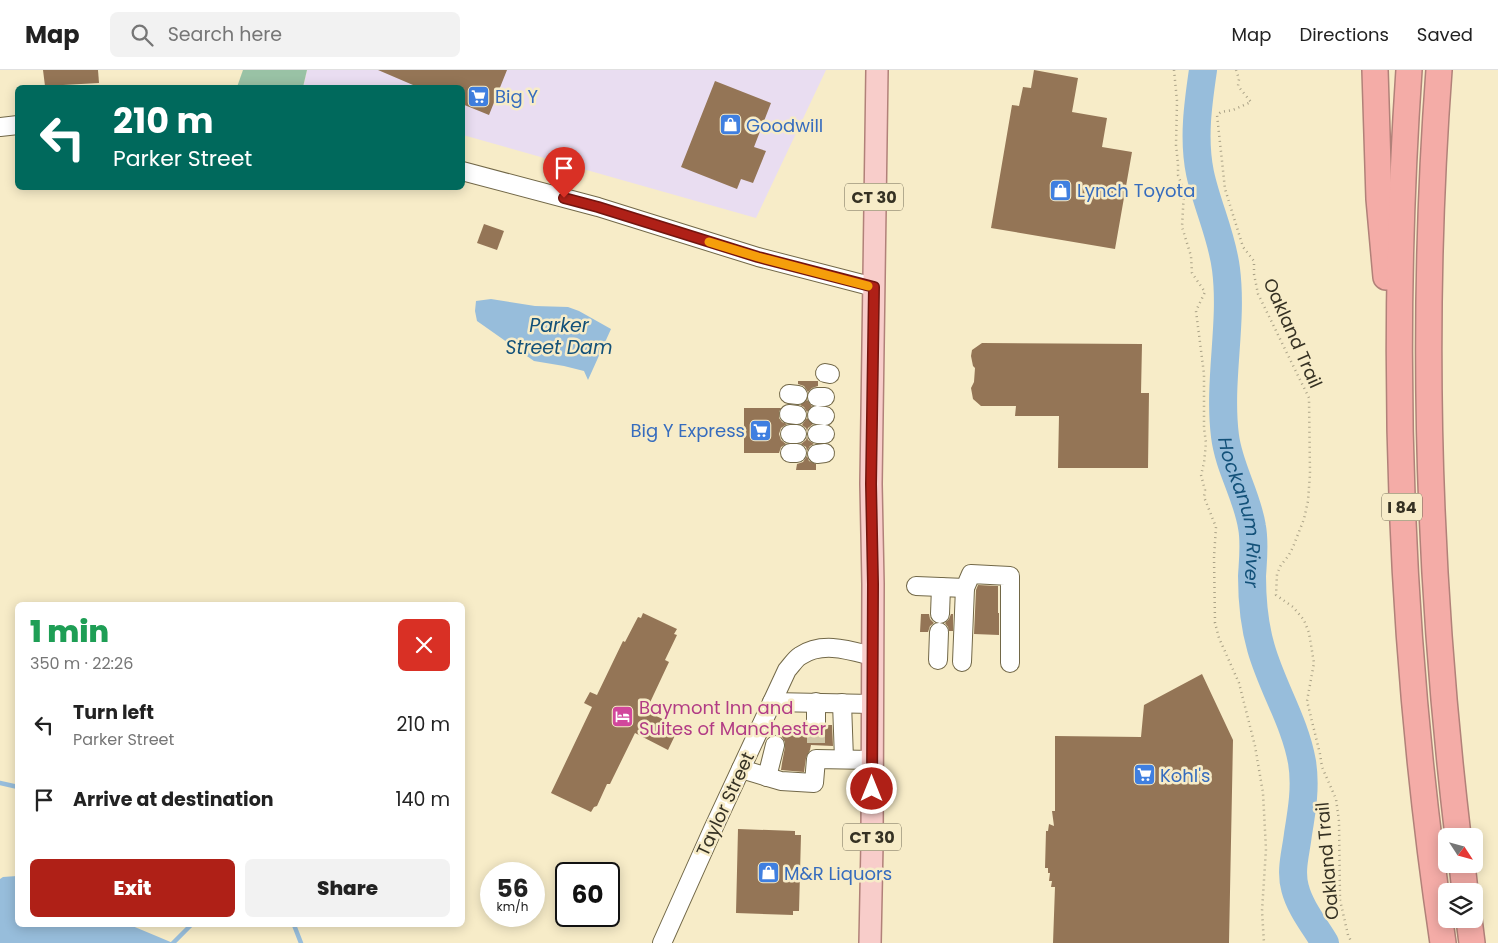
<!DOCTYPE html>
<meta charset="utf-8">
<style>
body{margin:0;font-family:Poppins,sans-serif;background:#f2f2f2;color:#222;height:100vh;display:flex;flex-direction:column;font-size:19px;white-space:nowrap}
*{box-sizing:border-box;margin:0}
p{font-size:16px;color:#767676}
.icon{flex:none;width:28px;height:28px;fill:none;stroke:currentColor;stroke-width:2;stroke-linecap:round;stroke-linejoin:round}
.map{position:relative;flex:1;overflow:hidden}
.side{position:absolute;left:15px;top:532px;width:450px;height:325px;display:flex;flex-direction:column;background:#fff;border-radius:8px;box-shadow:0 2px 12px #0003}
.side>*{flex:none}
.banner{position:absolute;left:15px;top:15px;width:450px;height:105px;border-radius:8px;box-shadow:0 2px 12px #0003;background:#00695c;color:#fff;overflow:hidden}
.needle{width:32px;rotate:126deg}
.controls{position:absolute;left:1438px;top:758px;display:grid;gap:10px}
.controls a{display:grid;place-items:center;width:45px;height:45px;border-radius:8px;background:#fff;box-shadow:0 2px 12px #0003;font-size:25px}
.speed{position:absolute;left:480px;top:792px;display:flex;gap:10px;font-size:25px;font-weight:700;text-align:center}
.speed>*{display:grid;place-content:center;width:65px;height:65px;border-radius:50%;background:#fff;box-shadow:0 2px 12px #0003;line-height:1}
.speed small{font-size:12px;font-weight:400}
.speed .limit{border:2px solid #111;border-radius:8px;background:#fff;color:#111}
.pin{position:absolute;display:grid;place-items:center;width:42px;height:42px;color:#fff;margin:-51px -21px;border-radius:50% 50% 50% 0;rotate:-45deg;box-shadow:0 0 5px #0007}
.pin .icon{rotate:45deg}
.me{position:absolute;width:55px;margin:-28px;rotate:0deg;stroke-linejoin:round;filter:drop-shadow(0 0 4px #0008)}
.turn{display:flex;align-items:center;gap:18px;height:105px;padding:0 15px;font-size:22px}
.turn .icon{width:65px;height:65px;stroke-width:2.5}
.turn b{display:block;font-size:35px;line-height:42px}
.round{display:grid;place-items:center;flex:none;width:52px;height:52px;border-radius:8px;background:#f2f2f2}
.head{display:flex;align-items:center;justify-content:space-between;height:85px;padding:0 15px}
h1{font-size:30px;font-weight:800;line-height:38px;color:#1e9e55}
.cta{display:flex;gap:10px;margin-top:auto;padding:10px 15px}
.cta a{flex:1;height:58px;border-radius:8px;background:#af2017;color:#fff;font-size:20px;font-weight:800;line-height:58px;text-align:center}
.cta a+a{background:#f2f2f2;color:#222}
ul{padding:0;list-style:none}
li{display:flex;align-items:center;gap:15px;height:75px;padding:0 15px}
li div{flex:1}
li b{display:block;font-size:19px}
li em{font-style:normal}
header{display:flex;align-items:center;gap:30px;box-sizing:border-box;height:70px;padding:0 25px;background:#fff;border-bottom:1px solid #e0e0e0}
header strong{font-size:24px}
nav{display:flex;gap:28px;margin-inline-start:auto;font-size:18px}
.search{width:350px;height:45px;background:#f2f2f2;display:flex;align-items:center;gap:12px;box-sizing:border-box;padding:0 18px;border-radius:8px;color:#767676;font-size:19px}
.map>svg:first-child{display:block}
.commercial{fill:#e9ddf1}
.forest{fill:#99c2a5}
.water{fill:#97bddb}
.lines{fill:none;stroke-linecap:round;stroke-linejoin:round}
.stream{stroke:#97bddb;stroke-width:4.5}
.river{stroke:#97bddb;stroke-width:28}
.building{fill:#947556}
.minor-tunnel{stroke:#d0c7a7;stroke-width:18;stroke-dasharray:18 9;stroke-linecap:butt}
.minor-casing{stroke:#726848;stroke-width:20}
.major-casing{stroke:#b18179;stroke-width:24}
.highway-casing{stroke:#b18179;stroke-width:28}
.path{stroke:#aaa287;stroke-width:2.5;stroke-dasharray:1 4;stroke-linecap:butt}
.minor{stroke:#fff;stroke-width:18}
.major{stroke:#f8cdca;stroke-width:21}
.highway{stroke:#f4aca7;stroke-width:25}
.route-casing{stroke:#72150f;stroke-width:12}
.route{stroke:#af2017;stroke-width:9}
.slow{stroke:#f59e0b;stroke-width:9}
.labels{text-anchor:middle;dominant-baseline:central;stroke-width:5;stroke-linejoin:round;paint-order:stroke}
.shield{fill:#f7ecc8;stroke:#6f6954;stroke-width:1}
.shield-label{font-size:16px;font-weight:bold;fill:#353123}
.shop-label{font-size:18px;fill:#366cbe;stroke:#f7ecc8;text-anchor:start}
.street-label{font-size:18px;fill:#353123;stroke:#f7ecc8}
.hotel-label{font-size:18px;fill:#b23c85;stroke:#f7ecc8;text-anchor:start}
.water-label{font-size:19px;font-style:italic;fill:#135179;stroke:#f7ecc8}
</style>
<header>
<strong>Map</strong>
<div class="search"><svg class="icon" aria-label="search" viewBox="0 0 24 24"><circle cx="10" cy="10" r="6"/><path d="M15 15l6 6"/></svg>Search here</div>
<nav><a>Map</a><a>Directions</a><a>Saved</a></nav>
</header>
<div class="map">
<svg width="1498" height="873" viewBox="0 0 1498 873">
<rect width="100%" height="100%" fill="#f7ecc8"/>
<polygon class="commercial" points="307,0 826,0 756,148 463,65 462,18 303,18"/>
<polygon class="forest" points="243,0 307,0 303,17 237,17"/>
<g class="water">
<polygon points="491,229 535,236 568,237 579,241 611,259 588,310 584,301 564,296 534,291 477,251 475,241 476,231"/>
<polygon points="17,806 18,855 130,855 173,873 0,873 0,809 3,807"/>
</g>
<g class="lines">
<g class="stream">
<polyline points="0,713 18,717"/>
<polyline points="294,855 301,873"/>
<polyline points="173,873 191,855"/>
</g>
<path class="river" id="s1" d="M 1203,0 C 1198,34 1193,69 1200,103 C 1207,136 1222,166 1226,199 C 1233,254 1218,310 1225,366 C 1229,398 1247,425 1252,457 C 1255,473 1253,490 1252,506 C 1252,530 1254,554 1261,578 C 1272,617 1295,652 1302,692 C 1306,716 1302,740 1298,764 C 1296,782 1290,800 1295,818 C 1300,838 1315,856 1325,873"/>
</g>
<g class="building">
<polygon points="43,0 98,0 99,13 45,16"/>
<polygon points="378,0 507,0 489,45 462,34 462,18 420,18"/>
<polygon points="1034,0 1078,8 1072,42 1107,48 1102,77 1132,82 1115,179 991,158 1012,35 1019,36 1023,17 1031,18"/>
<polygon points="715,11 771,33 754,77 766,81 753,113 741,109 737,119 681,97"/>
<polygon points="484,154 504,161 497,180 477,173"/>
<polygon points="982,273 1142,274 1141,323 1149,323 1148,398 1058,398 1059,346 1015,346 1016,336 981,336 973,329 971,318 974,312 975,298 973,296 971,286 972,280"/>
<polygon points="798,311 818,311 818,316 812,318 808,322 804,316 798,314"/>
<polygon points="807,330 812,336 807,342 804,337 800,335"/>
<polygon points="744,338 781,338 779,342 779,348 782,352 787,354 781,358 779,364 781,370 786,374 781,377 779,383 744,383"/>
<polygon points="807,348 813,354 808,358 807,361 806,358 802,355"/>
<polygon points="807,367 808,370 814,374 810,376 807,381 806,377 801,374 806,370"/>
<polygon points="807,386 809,391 816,394 816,400 796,400 797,394 803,392"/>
<polygon points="978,515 998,516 998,543 999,543 999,565 974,564 976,520"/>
<polygon points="643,543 677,559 674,564 677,565 665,590 669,592 646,641 679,657 668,680 635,663 610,714 607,714 597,736 594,737 591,742 551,723 592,637 584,633 590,622 597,625 623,571 625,572 638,547 641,548"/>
<polygon points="921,544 929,544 930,549 934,553 930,556 928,562 920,562"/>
<polygon points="951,544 953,544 953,561 949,561 948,557 945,553 949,549"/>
<polygon points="1202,604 1233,670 1229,873 1053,873 1055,817 1051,817 1052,811 1049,811 1050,803 1048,803 1048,798 1045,798 1046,761 1048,761 1049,754 1054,756 1052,741 1055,741 1055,666 1141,667 1144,635"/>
<polygon points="782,654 805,655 807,661 811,664 816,666 822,664 825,660 827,655 832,655 833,676 811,675 810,680 806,688 804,702 781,700 782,693 785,677 785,672 782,667"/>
<polygon points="738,759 795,761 795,765 801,765 799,841 793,841 793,845 736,843"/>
</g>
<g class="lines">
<polyline class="minor-tunnel" points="816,655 816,675"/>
<defs>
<g id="minor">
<polyline points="0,57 18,55"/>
<polyline points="462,101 598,137 758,187 874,217"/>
<polyline points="825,303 830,304"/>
<polyline points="789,324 798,325"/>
<polyline points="817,327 825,327"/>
<polyline points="789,344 797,345"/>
<polyline points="817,345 825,346"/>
<polyline points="790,364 797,364"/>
<polyline points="817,364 825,364"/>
<polyline points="790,383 797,383"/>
<polyline points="817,384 825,383"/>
<polyline points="916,516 965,518 971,504 1010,506 1010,593"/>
<polyline points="940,544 941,517"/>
<polyline points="938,590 939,562"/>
<polyline points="962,592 965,518"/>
<polyline points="772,632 872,634"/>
<polyline points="842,633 844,689"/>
<polyline points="816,655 816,632"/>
<polyline points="741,699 781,711 814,713 816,689 872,690"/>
<polyline points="767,707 775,675"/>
<path d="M 662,873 L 713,759 L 787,600 C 791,596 795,589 800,586 C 822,571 849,580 872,586"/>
</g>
<polyline id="major" points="870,873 872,774 873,514 871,414 877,0"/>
<g id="highway">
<polyline points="1375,0 1379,129 1386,207"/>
<path d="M 1409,0 C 1389,292 1400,584 1443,873"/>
<path d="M 1439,0 C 1420,255 1428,512 1458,766"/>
<polyline points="1462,794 1465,821"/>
<polyline points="1469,849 1472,873"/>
</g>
</defs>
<use href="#minor" class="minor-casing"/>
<use href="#major" class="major-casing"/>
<use href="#highway" class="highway-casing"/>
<g class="path">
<polyline points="1174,0 1177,31 1176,75 1178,94 1178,105 1184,121 1182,157 1191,186 1192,203 1205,222 1196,241 1204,304 1204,358 1206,373 1204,393 1201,405 1205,420 1204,427 1216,457 1214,487 1215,553 1219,568 1239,613 1255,676 1263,723 1266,779 1262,841 1264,873"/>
<polyline points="1236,0 1239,9 1238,16 1251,32 1233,40 1221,42 1217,45 1225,119 1243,177 1254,191 1254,204 1258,224 1309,328 1310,404 1308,431 1304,449 1293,477 1289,485 1281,495 1277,504 1276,525 1293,537 1304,550 1309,563 1314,593 1307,631 1320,684 1322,697 1336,729 1339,751 1340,830 1348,865 1352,873"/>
</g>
<use href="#minor" class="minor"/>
<use href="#major" class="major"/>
<use href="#highway" class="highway"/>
</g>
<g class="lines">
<defs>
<polyline id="route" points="564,128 598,137 758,187 874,217 871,414 873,514 872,719"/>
</defs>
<use href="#route" class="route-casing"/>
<use href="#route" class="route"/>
<polyline class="slow" points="709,172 758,187 868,216"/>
</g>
<defs>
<symbol id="supermarket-square" viewBox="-11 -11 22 22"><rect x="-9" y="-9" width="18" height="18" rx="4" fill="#3f7fe0" stroke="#f7ecc8"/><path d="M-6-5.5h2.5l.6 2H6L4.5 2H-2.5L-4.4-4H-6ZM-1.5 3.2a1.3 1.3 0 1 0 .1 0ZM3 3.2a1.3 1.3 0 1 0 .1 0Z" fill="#fff"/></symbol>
<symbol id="shop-square" viewBox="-11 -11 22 22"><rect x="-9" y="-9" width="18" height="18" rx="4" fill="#3f7fe0" stroke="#f7ecc8"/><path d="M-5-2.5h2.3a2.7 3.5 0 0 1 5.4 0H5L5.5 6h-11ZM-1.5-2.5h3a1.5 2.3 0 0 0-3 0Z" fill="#fff"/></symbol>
<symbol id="hotel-square" viewBox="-11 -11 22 22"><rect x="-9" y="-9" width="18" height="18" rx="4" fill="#d1479c" stroke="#f7ecc8"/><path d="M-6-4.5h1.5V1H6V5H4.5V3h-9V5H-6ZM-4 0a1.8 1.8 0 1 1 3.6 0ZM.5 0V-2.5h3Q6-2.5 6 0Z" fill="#fff"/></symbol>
</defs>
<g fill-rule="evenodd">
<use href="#supermarket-square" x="466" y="14" width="25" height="25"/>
<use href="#shop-square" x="718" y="42" width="25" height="25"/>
<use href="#shop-square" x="1048" y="108" width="25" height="25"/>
<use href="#supermarket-square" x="748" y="348" width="25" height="25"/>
<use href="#hotel-square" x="610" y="634" width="25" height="25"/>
<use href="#supermarket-square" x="1132" y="692" width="25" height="25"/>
<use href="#shop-square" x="756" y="790" width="25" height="25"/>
</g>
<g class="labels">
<g class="shield">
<rect x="845" y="113.5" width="58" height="27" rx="4"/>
<rect x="1382" y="423.5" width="40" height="27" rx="4"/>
<rect x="843" y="753.5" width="58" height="27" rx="4"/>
</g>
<g class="shield-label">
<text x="874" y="127">CT 30</text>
<text x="1402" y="437">I 84</text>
<text x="872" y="767">CT 30</text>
</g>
<g class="shop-label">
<text x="495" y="26">Big Y</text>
<text x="746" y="55">Goodwill</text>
<text x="1077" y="120">Lynch Toyota</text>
<text x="745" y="360" text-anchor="end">Big Y Express</text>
<text x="1160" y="705">Kohl's</text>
<text x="784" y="803">M&amp;R Liquors</text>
</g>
<g class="street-label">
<text transform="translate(1293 263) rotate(66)">Oakland Trail</text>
<text transform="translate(725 734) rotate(-65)">Taylor Street</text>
<text transform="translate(1327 791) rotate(-95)">Oakland Trail</text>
</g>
<g class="hotel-label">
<text x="639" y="637">Baymont Inn and<tspan x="639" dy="21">Suites of Manchester</tspan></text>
</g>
<g class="water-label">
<text x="559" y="255">Parker<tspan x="559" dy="22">Street Dam</tspan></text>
<text stroke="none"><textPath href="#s1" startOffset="449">Hockanum River</textPath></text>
</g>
</g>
</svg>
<div class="controls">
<a><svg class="needle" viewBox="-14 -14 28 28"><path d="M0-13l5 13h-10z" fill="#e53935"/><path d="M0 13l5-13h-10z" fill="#767676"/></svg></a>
<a><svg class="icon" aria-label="layers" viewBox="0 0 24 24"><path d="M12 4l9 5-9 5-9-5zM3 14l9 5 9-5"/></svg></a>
</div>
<div class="speed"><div>56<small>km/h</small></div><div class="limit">60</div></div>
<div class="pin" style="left:564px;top:128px;background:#d93025"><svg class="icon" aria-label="arrive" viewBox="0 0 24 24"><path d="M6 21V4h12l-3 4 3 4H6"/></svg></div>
<svg class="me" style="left:872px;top:719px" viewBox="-20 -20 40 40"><circle r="17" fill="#af2017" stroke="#fff" stroke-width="3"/><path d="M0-11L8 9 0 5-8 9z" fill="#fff"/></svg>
<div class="banner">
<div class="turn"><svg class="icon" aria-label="left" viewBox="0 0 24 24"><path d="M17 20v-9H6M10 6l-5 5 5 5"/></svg><div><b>210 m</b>Parker Street</div></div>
</div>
<section class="side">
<div class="head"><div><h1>1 min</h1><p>350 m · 22:26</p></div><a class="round" style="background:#d93025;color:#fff"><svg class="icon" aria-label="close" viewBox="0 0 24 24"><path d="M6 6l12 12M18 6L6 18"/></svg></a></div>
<ul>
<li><svg class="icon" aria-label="left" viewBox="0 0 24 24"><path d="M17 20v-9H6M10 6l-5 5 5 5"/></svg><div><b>Turn left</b><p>Parker Street</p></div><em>210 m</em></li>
<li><svg class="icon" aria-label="arrive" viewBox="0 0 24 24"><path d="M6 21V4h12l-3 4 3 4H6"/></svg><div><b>Arrive at destination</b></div><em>140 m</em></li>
</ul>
<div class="cta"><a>Exit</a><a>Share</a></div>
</section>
</div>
